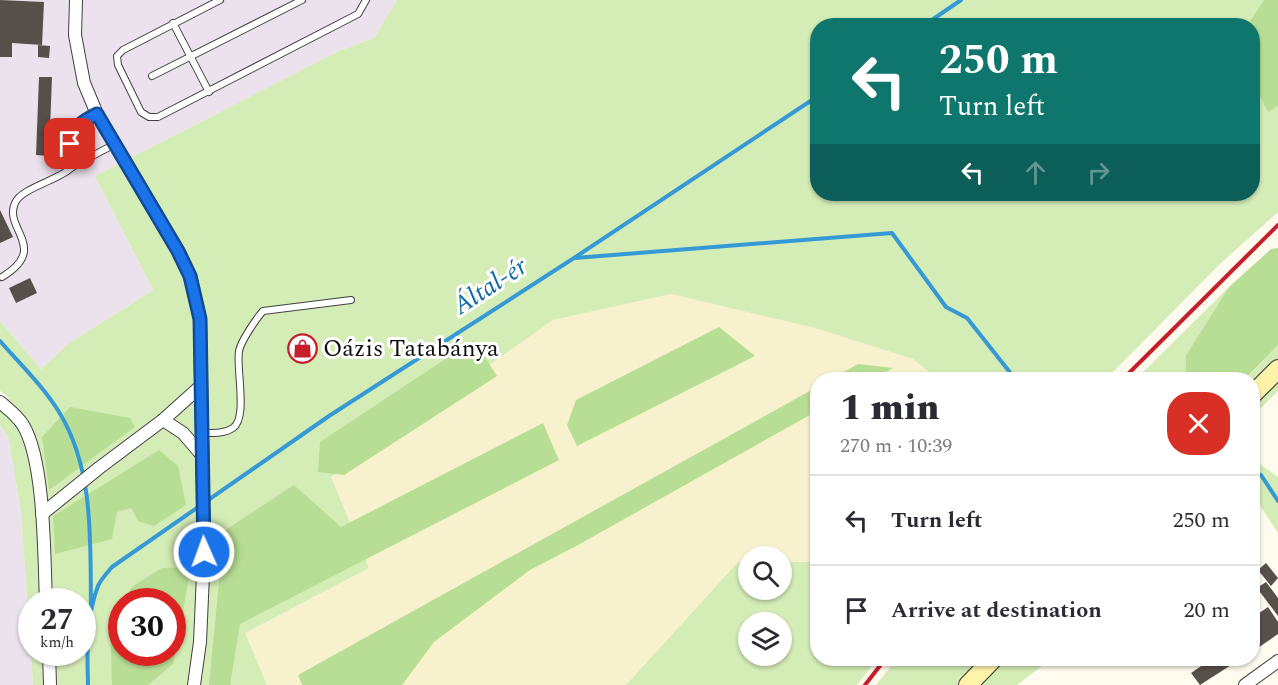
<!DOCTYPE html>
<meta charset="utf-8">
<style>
body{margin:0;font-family:Spectral,serif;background:#f7f7f7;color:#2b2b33;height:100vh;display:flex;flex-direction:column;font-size:22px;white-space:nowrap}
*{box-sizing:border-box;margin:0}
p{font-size:20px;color:#7c7c81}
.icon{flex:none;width:33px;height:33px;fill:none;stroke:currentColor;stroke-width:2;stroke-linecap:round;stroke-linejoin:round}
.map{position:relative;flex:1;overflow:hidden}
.side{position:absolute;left:810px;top:372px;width:450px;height:294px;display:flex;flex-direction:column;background:#fff;border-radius:24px;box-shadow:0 2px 4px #0004}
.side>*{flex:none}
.guide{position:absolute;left:810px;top:18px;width:450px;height:183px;border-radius:24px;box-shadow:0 2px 4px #0004;background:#0f766e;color:#fff;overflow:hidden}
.fabs{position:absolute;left:738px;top:546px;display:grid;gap:12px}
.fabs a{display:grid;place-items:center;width:54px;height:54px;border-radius:50%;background:#fff;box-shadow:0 2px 4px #0004;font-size:30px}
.speed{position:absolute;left:18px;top:588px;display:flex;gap:12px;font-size:30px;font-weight:700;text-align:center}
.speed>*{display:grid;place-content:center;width:78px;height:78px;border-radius:50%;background:#fff;box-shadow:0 2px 4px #0004;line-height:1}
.speed small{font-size:15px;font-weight:400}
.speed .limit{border:9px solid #d22;background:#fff;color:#111}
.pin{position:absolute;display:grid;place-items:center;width:51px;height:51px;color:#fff;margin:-26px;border-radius:12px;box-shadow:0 3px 9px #0006}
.me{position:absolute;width:66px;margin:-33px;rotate:358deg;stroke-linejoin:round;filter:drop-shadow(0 0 4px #0008)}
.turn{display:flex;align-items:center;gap:21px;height:126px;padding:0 30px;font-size:27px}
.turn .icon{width:78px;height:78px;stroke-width:2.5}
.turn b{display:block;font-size:42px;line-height:51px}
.lanes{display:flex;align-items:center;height:57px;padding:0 30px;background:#0003;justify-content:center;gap:30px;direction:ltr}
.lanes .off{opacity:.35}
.round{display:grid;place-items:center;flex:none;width:63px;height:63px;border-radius:24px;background:#f7f7f7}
.summary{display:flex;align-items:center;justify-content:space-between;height:102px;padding:0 30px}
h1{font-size:36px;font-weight:800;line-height:45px}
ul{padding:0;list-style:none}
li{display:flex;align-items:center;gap:18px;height:90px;padding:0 30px;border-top:2px solid #e1e1e2}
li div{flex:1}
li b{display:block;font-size:22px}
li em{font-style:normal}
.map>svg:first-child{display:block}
.industrial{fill:#ece2ed}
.farmland{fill:#f7f2cd}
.green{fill:#d4ecb6;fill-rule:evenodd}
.forest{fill:#b8de95}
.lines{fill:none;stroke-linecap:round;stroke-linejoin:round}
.stream{stroke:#3499d5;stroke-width:4}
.building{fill:#574f4a}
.lane-casing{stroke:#414141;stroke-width:8}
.street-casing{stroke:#414141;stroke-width:14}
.secondary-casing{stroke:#303030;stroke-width:20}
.lane{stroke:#fff;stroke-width:6}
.street{stroke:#fff;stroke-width:12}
.secondary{stroke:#fff3aa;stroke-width:18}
.rail{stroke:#c61e2b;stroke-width:4}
.route-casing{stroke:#114b97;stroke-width:15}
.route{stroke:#1a73e8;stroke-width:10}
.labels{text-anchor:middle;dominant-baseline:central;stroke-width:6;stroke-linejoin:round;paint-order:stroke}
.poi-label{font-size:24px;fill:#0e0e0e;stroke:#fff;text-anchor:start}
.water-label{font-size:26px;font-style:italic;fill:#1069a7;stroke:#fff}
</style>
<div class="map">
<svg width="1278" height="685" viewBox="0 0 1278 685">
<rect width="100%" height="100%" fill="#fffbef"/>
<g class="industrial">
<polygon points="0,0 397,0 374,38 339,51 95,176 153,290 68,344 41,369 0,321"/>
<polygon points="0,425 8,437 21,511 33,685 0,685"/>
</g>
<polygon class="farmland" points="671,294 815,328 913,359 938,379 818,380 817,562 782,562 782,556 748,556 748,562 738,562 626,685 267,685 244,633 369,568 331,477 553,320"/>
<g class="green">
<path d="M 397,0 L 1264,0 L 1247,25 L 818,26 L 818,194 L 1252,194 L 1253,83 L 1268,111 L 1278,106 L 1278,212 L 1220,264 L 1106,379 L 938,379 L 913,359 L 815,328 L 671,294 L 553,320 L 331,477 L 369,568 L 245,633 L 267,685 L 33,685 L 21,511 L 8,437 L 0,425 L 0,407 L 9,398 L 0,391 L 0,321 L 41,369 L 68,344 L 153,290 L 95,176 L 339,51 L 374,38 ZM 32,602 L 82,602 L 82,652 L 32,652 ZM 122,602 L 172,602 L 172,652 L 122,652 Z"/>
<polygon points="1229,287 1186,355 1186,377 1189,379 1135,380"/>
<polygon points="1278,345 1278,391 1253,416 1252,380 1245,380"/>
<polygon points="1253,459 1278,477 1278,533 1257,501 1253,504"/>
<path d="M 738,562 L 748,562 L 748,590 L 782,590 L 782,562 L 817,562 L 818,658 L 877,659 L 857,685 L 626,685 ZM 748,622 L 782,622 L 782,656 L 748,656 Z"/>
<polygon points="897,659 1051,659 1017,685 876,685"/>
</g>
<g class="forest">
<polygon points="1264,0 1278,0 1278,106 1268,112 1253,83 1252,26 1247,25"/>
<polygon points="1278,248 1278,345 1245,379 1189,379 1186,377 1186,355 1229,287 1271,249"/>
<polygon points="719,327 755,356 577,446 567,425 576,400"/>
<polygon points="474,340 497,376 344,475 318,472 320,442"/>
<polygon points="858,364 893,368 873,379 831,379"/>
<polygon points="817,387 817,411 578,545 530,570 434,642 402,685 302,685 298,675"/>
<polygon points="70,407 130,418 135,427 49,490 42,437"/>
<polygon points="543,423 559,460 240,624 230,685 209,685 224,531 294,485 341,527"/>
<polygon points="159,450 178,466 186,505 154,526 138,521 131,508 117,512 112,539 55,554 53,516"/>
<polygon points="191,567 173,664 148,685 112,685 110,620 121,602 122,652 172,652 172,602 122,601 133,586 162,568"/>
</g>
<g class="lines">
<g class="stream">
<polyline points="923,26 961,0"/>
<polyline points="575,258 892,233 946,307 967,318 1016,380"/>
<path d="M 0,341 C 20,364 43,386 59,412 C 95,470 90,545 91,610"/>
<polyline points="1252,471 1261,475 1278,501"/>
<path d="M 88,685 C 87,652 86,617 98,586 C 101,579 107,573 112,567 L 329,416 L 574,258 L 818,96"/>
</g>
</g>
<g class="building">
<polygon points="0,0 44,2 42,45 12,43 12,57 0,57"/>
<polygon points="38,45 50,46 49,58 38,57"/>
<polygon points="39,77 52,77 49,156 36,155"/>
<polygon points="0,210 13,237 0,243"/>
<polygon points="30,278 37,293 16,303 9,288"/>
<polygon points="1266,563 1278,578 1271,586 1258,570"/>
<polygon points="1266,582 1278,598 1278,616 1257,588"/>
<polygon points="1268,607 1278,622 1278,634 1252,652 1252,618"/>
<polygon points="1213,658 1242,658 1200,685 1191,673"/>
</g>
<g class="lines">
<defs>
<g id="lane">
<polyline points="220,0 123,50 117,56 118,65 141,112 149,117 158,117 358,14 366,0"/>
<polyline points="173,23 209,92"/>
<polyline points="152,76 302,0"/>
<polyline points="67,171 77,164 115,144"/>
<path d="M 2,277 C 50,248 3,229 15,203 C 21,189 54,181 67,171 C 74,140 64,131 97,114"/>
<path d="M 201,433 C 212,433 224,434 233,428 C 248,418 236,369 239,351 C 241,341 256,319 263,311 L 351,300"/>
</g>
<g id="street">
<polyline points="76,0 75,35 84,83 97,114 178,251 190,276 200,319 204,552 200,642 194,685"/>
<path d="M 0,402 C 8,409 17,415 23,425 C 45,461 44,557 46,602"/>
<polyline points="163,420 183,433 201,454"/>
<polyline points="42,514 99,468 163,420 201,386"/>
<polyline points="49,652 50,685"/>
<polyline points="1245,685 1278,661"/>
</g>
<g id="secondary">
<polyline points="1252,395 1278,369"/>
<polyline points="968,685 994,658"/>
</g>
</defs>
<use href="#lane" class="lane-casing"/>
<use href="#street" class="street-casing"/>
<use href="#secondary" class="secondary-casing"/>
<use href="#lane" class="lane"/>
<use href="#street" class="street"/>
<use href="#secondary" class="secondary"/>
<g class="rail">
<polyline points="1122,380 1278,225"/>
<polyline points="865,685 886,658"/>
</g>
</g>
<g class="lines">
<defs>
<path id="route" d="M 70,144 C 74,127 81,122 97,114 L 178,251 L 190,276 L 200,319 L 204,552"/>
</defs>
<use href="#route" class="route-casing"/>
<use href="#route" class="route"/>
</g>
<defs>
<symbol id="shop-ring" viewBox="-11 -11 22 22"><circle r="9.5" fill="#fff" stroke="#c61e2b" stroke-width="1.5"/><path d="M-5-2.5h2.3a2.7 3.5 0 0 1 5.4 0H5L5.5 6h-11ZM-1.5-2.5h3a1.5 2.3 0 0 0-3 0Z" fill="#c61e2b"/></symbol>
</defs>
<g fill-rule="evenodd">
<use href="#shop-ring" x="286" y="332" width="33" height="33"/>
</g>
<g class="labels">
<g class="poi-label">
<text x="323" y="349">Oázis Tatabánya</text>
</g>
<g class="water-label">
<text transform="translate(490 286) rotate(-33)">Által-ér</text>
</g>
</g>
</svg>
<div class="fabs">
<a><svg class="icon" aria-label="search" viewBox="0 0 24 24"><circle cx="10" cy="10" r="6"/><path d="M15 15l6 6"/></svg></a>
<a><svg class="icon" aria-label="layers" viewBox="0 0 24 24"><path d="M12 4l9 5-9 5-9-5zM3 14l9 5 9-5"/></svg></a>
</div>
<div class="speed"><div>27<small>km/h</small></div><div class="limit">30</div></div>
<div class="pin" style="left:70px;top:144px;background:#d93025"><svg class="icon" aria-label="arrive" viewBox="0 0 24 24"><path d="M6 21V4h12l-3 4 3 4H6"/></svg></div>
<svg class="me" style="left:204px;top:552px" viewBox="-20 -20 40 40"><circle r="17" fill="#1a73e8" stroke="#fff" stroke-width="3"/><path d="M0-11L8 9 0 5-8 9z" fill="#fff"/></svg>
<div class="guide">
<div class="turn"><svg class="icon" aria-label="left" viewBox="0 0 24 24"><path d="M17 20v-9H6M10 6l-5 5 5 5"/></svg><div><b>250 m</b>Turn left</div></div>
<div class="lanes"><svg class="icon" aria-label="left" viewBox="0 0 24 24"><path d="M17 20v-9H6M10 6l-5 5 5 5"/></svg><svg class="icon off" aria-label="ahead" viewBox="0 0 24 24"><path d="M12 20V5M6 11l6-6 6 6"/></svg><svg class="icon off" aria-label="right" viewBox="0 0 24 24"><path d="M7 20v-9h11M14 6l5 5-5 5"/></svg></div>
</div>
<section class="side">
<div class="summary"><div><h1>1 min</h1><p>270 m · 10:39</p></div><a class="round" style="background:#d93025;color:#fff"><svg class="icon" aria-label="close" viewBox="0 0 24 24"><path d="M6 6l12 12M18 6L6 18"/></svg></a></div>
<ul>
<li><svg class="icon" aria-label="left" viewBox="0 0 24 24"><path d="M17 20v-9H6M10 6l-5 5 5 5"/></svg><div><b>Turn left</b></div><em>250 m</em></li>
<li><svg class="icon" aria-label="arrive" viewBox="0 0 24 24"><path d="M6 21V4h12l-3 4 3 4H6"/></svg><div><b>Arrive at destination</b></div><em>20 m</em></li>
</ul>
</section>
</div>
